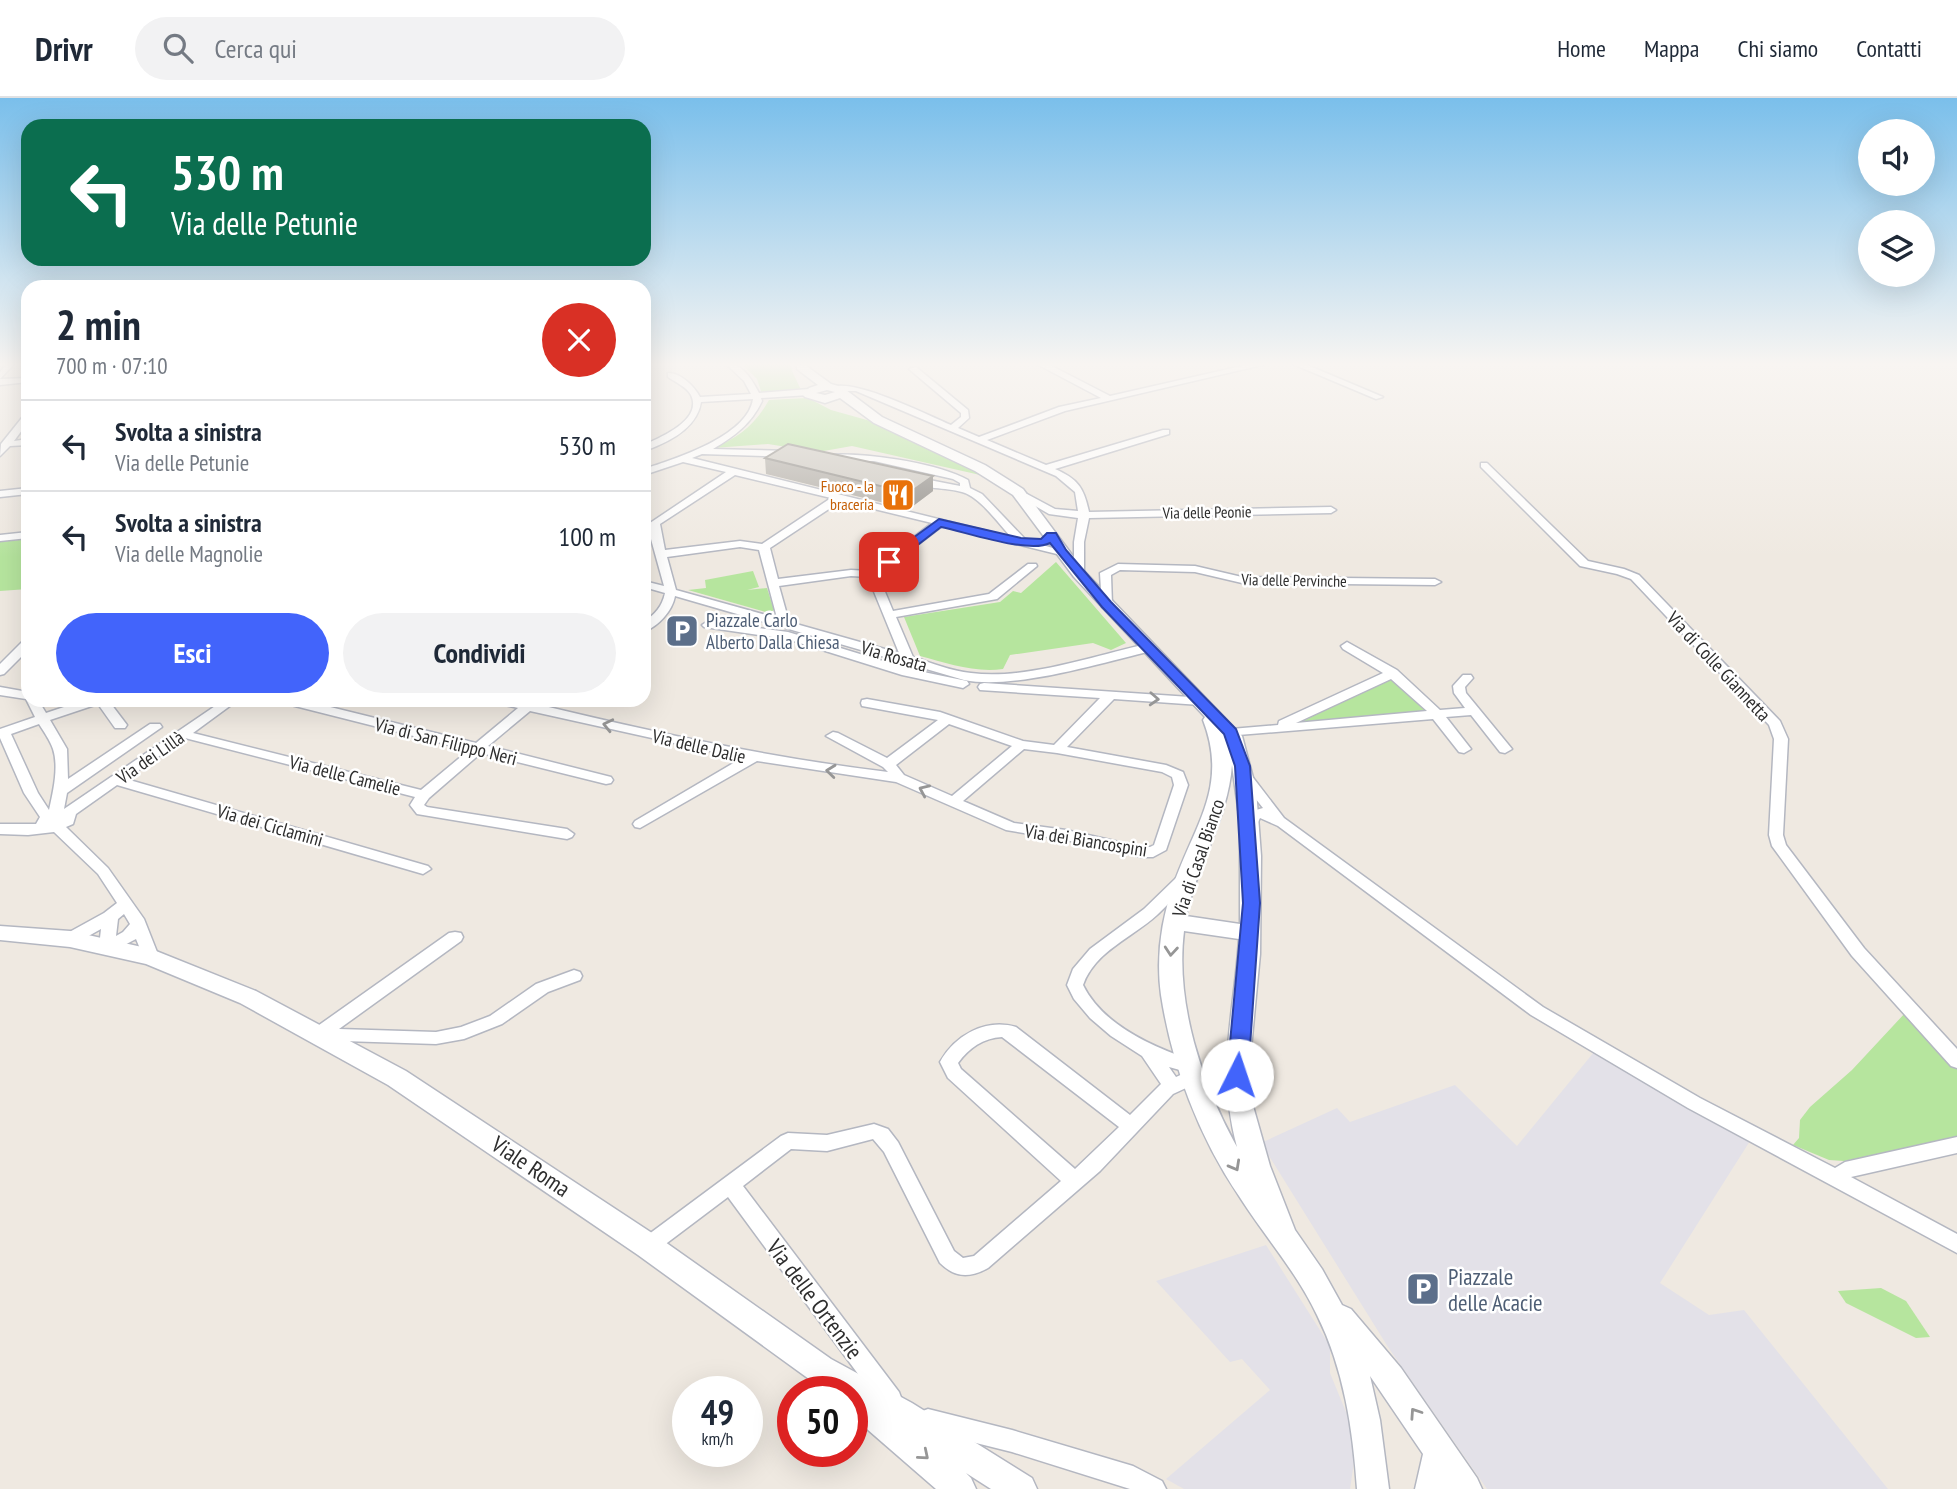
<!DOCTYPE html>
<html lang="it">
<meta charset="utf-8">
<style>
body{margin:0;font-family:"PT Sans Narrow",sans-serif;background:#f2f2f3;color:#1f2937;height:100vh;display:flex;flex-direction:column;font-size:26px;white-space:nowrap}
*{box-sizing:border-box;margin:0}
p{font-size:23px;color:#747a83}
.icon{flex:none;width:38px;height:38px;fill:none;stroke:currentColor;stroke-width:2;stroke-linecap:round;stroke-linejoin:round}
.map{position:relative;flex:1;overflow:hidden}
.details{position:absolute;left:21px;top:182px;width:630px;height:427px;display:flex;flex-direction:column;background:#fff;border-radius:21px;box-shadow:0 7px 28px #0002}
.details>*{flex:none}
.hud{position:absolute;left:21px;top:21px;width:630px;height:147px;border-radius:21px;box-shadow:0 7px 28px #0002;background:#0b6e4f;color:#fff;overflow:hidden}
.tools{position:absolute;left:1858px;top:21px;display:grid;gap:14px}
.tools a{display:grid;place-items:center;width:77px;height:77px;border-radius:50%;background:#fff;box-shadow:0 7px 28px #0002;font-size:35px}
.speed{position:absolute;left:672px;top:1278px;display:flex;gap:14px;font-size:35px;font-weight:700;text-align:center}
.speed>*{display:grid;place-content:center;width:91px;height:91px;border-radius:50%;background:#fff;box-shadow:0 7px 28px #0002;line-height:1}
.speed small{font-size:18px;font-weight:400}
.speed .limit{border:10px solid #d22;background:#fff;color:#111}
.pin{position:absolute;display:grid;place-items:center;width:60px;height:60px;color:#fff;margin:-30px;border-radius:14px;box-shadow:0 4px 10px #0006}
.me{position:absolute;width:77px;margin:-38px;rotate:4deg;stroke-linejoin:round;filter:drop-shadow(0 0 5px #0008)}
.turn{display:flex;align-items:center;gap:24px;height:147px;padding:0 35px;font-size:32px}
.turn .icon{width:91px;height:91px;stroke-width:2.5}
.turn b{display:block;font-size:49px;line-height:60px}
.round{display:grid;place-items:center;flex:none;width:74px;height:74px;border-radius:37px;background:#f2f2f3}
.summary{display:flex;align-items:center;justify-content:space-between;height:119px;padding:0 35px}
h1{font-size:42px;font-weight:800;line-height:52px}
.cta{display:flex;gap:14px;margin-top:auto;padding:14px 35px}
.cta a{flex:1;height:80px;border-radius:42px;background:#4264fb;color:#fff;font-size:28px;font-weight:800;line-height:80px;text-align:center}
.cta a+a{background:#f2f2f3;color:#1f2937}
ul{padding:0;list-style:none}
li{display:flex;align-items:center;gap:21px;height:91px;padding:0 35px;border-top:2px solid #e0e1e3}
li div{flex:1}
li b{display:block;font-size:26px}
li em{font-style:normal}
header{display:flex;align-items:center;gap:42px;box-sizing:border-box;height:98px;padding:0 35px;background:#fff;border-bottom:2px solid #e0e1e3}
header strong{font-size:33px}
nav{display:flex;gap:38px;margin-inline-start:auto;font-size:24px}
.search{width:490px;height:63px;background:#f2f2f3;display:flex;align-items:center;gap:18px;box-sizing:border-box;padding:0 24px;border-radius:38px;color:#747a83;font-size:26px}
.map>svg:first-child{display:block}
.industrial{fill:#e3e1e8}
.green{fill:#b6e59e}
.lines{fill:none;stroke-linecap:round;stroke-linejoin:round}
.street-casing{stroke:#b4b7c1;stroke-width:3}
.secondary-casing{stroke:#b4b7c1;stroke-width:3}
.street{fill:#fff;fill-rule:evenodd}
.secondary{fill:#fff;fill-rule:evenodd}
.wall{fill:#afaba4}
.shaded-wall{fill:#8e8b86}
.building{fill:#cbc7bf;stroke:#8e8b86;stroke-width:2}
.oneway{stroke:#969696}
.route{fill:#4264fb;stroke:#2b41a3;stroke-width:2}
.labels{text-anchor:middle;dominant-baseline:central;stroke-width:5;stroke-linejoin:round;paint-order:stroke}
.far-food-label{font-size:16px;fill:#c56008;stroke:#fff;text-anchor:end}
.far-street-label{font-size:16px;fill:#2e2e2e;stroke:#fff}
.service-label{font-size:19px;fill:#4e5e75;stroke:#fff;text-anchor:start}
.street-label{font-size:19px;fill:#2e2e2e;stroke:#fff}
.near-street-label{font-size:23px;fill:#2e2e2e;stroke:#fff}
.near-service-label{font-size:23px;fill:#4e5e75;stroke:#fff;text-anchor:start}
</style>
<header>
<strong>Drivr</strong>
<div class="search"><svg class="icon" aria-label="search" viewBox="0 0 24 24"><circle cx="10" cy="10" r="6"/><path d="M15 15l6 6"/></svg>Cerca qui</div>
<nav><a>Home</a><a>Mappa</a><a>Chi siamo</a><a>Contatti</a></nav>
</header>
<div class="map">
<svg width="1957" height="1391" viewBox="0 0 1957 1391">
<rect width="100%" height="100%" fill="#efe9e1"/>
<g class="industrial">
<polygon points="1594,954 1750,1043 1660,1185 1709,1217 1744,1212 1888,1391 1487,1391 1388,1249 1261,1045 1337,1010 1350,1024 1455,987 1517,1048"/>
<polygon points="1266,1147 1330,1248 1330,1275 1355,1336 1356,1350 1350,1391 1184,1391 1166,1381 1270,1292 1242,1261 1230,1264 1156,1183"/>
</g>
<g class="green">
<polygon points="740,264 791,264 792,273 802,294 762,296 757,281"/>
<path d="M 808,300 L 831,312 L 874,324 L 989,379 L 852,348 L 818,354 L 768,346 L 713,350 C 738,340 755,327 769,302 Z"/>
<polygon points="28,441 28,491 0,493 0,444"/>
<path d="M 1056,464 L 1126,545 L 1111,552 L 1093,545 L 1010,557 L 1003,571 C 974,575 947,565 920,558 L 904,519 L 1000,504 L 1013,493 L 1021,495 Z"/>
<polygon points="753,473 759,489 747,492 767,490 774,512 769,515 688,492 706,490 705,482"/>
<polygon points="1391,580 1430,613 1305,626 1301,624"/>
<polygon points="1906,914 1957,970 1957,1039 1844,1063 1829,1062 1793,1047 1799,1040 1800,1022 1810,1009 1852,972"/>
<polygon points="1881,1190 1906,1203 1930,1239 1916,1240 1846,1205 1838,1193"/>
</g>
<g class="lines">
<defs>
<g id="street">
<polygon points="8,264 16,264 0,281 0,274"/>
<path d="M 724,264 C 741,264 752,281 759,295 L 809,291 L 813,294 L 809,297 L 761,300 L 762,303 C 751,326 735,338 713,351 L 792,353 L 797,356 L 792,359 L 702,356 L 692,360 L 1011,439 C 999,426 979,398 962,394 C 945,389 924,392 909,382 L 914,379 L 960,388 L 960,385 L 953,381 L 874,363 L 825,363 L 820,360 L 825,357 C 863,354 935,364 968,382 L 970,390 L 982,396 L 1026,442 L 1066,454 L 1061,457 L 942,428 L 878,477 L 893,513 L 989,496 L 1028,466 L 1036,466 L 1037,468 L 997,501 L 896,519 L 913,559 C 932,565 951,573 971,575 C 1026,582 1093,558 1147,546 L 1153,550 L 1151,553 C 1101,565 1014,592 964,582 L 675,498 C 672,514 658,528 644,534 L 644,524 C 655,516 662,509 665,495 L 644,489 L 644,483 L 664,488 L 651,441 L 650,425 L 726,374 L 683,364 L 644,377 L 644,371 C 675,361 748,338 753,301 L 701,304 C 697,331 667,345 644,353 L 644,347 C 661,339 703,322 691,297 C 687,289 675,284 668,279 L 668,275 C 681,275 694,288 700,299 L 751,296 L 744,283 ZM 735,377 L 831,400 L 762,446 L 740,443 L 665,452 L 660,426 ZM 841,403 L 932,425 L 870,473 L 851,472 L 778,481 L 770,450 ZM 740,449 L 759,452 L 777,520 L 676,492 L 667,459 ZM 851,478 L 868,479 L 899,555 L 789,524 L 779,488 Z"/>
<path d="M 1033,264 L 1044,264 L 1110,298 L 1259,264 L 1275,264 L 1065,313 L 987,342 L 1046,367 L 1163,332 L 1169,332 L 1169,336 L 1055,371 C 1078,381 1084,390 1089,414 L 1331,409 L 1336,412 L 1331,415 L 1089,420 L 1084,444 L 1084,476 L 1079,479 L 1074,476 L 1074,444 L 1078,420 L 1049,416 L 1018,398 L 1027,396 L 1055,411 L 1078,413 L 1075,394 L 1056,378 L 856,293 L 834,293 L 830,290 C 851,278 927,317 951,327 L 961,319 L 961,315 L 909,271 L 916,269 L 968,312 L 969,320 L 958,330 L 979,339 L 1059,309 L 1101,300 Z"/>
<polygon points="1288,264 1300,264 1383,299 1376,301"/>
<polygon points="28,280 28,284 0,287 0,281"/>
<polygon points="28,315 28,324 14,343 28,341 28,347 10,348 0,358 1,346 25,316"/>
<polygon points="1481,365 1487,365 1588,463 1624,471 1639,477 1780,623 1788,641 1783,737 1786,747 1864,850 1957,951 1957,970 1951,968 1852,858 1772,748 1769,737 1774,641 1769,627 1631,481 1617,476 1580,468 1481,369"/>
<polygon points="28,390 28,396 0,399 0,393"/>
<polygon points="28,434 28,440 0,443 0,437"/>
<polygon points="1118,466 1195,468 1242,479 1435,481 1441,484 1435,487 1242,485 1195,474 1120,472 1111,477 1112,507 1110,509 1102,509 1100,475"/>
<polygon points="708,523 788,534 909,571 967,583 969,586 963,590 902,577 787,541 704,529 702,527"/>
<polygon points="28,541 28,552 4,576 0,577 0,566 24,542"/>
<path d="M 1347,544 L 1397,572 L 1440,612 L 1465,610 L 1454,595 L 1453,588 L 1463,577 L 1471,577 L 1473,580 L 1465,589 L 1466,595 L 1512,651 L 1505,655 L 1500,654 L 1471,617 L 1446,619 L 1471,651 L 1464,655 L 1459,654 L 1433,621 L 1226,638 L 1224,635 L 1231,631 L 1278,627 L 1279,623 L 1383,575 L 1343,551 L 1341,548 ZM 1391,581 L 1427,613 L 1296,625 Z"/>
<path d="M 984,585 L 1205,600 L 1206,603 L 1205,606 L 1200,607 L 1114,601 L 1067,649 L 1166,667 L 1183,674 L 1188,687 L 1166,752 L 1153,759 L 1141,759 L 1066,742 L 1006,732 L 896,684 L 757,663 L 640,730 L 635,729 L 633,726 L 635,723 L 742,660 L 530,613 L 488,648 L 611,679 L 613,682 L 611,685 L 606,686 L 481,655 L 429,700 L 424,707 L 427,709 L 567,731 L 574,736 L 572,739 L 567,741 L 417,716 L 410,707 L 415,699 L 185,640 L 126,681 L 428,768 L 431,771 L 423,776 L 117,687 L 76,716 L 73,726 L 66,729 L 108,770 L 144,821 L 159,859 L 157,863 L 145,863 L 136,841 L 113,853 L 101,853 L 99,849 L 101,831 L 76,845 L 64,845 L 62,841 L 64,837 L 104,815 L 117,805 L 98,776 L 54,734 L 28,737 L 0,736 L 0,726 L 36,726 L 40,719 L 24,695 L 0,640 L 0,631 L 35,619 L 26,601 L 0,597 L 0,589 L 28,594 L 28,602 L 38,602 L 46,615 L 85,602 L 108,602 L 127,627 L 125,630 L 115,630 L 98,606 L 50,622 L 67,651 L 68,681 L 150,626 L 160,626 L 162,629 L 67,695 L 64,711 L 224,602 L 238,602 L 193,635 L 421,692 L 469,652 L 283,605 L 281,602 L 302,602 L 476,645 L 518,610 L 497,605 L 495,602 L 525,604 L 534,602 L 536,606 C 653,634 769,660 888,674 L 883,669 L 826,638 L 833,634 L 838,635 L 887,660 L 938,622 L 862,608 L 861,605 L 862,602 L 867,601 L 940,614 L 1023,643 L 1054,647 L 1100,600 L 980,592 L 978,589 L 980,586 ZM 39,626 C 44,634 50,642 53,651 C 59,669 53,694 49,712 L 38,695 L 11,636 ZM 949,626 L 1012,648 L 952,698 L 904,677 L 896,667 ZM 1024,651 L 1057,655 L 1162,674 L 1172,679 L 1174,687 L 1154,747 L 1150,749 L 1141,749 L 1066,732 L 1014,725 L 963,703 ZM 124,816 L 130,826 L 123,834 L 116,838 L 118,821 Z"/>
<polygon points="1246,676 1251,677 1284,720 1543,909 1700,1000 1835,1070 1845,1064 1957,1039 1957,1055 1851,1079 1957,1136 1957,1155 1688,1010 1531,917 1278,728 1260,720 1254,732 1244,732 1242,729 1249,714 1263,710 1239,680"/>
<path d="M 1187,775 L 1195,780 L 1192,783 C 1179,793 1169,806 1157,817 C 1132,840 1095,853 1083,887 C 1103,928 1155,950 1195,963 L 1198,968 L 1195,973 L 1199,974 L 1202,979 L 1199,984 L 1173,996 L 1100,1073 L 988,1170 C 970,1180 955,1180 940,1165 L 884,1054 L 873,1041 L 827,1053 L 791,1051 L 743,1088 L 899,1294 L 902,1302 L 899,1310 L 891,1313 L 883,1310 L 728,1099 L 655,1154 L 648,1157 L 641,1154 L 638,1148 L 641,1142 L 781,1038 L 788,1035 L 827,1037 L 874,1026 L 888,1031 L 898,1044 L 954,1153 L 963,1160 L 974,1158 L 1061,1083 L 948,980 L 940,964 C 955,937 986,920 1016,929 L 1130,1017 L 1161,986 L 1142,958 L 1111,938 L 1090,920 L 1074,901 L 1067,887 L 1073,871 L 1090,851 L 1144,811 L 1176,780 ZM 1002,939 L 1119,1029 L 1075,1071 L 961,971 L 958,965 C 969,950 983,940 1002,939 ZM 1169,969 L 1187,974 L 1176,979 Z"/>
<polygon points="455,834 461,835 463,839 461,843 339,931 436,934 461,929 490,918 536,886 574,872 580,874 582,878 580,882 548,894 502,926 464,941 436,946 312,942 309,937 312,932 449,835"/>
<polygon points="928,1311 1012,1332 1133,1368 1162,1383 1166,1391 1130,1391 1012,1354 928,1333 920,1330 917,1322 920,1314"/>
</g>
<g id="secondary">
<path d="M 797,267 L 805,267 L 831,286 L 842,289 L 882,319 L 985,367 L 1023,391 L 1084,473 L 1242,638 L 1256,691 L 1261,758 L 1260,856 L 1250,961 L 1253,1008 L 1270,1068 L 1295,1132 L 1322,1171 L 1342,1207 L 1351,1211 L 1401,1270 L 1477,1380 L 1482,1391 L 1415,1391 L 1423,1356 L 1370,1278 L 1380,1322 L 1389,1391 L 1357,1391 C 1353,1332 1344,1271 1317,1217 C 1296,1173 1265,1139 1239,1098 C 1199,1039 1172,968 1161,897 C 1156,861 1161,823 1173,788 C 1194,727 1229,689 1203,622 L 1205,619 L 1074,479 L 1013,397 L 975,373 L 874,325 L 840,300 L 825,305 L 805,299 L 803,297 L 809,290 L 818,287 L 797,271 ZM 827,292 L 835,294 L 825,297 L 816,295 ZM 1232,667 L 1240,724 L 1240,826 L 1186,818 C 1197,766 1228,721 1232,667 ZM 1184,833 L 1239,841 C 1234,919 1216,970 1237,1049 C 1202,986 1175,905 1184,833 Z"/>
<polygon points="0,828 70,833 151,851 256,893 406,973 658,1139 831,1261 912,1305 1032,1380 1037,1391 991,1391 966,1375 971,1380 976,1391 936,1391 852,1318 852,1293 831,1293 809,1281 638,1157 388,987 240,905 146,866 70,849 0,842"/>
</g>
</defs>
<use href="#street" class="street-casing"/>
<use href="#secondary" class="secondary-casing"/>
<use href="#street" class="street"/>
<use href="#secondary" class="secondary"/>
</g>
<polygon class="wall" points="765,360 933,393 909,411 766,376"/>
<polygon class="shaded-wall" points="933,378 933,393 909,411 909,395"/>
<polygon class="building" points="788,346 933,378 909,395 765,360"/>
<defs><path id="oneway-chevron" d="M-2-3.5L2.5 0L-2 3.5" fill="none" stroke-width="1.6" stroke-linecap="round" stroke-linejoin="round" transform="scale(1.75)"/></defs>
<g class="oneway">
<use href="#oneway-chevron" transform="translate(1154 601) rotate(3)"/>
<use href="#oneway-chevron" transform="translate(608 627) rotate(-167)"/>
<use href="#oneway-chevron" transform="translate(831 673) rotate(-174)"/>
<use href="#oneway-chevron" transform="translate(924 692) rotate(-156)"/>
<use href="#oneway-chevron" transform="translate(1171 853) rotate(95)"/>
<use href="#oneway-chevron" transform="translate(1235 1068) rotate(61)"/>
<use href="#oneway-chevron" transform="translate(1415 1315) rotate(-124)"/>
<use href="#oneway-chevron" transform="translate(924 1357) rotate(40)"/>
</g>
<linearGradient id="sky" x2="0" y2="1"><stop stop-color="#7abfeb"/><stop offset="0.58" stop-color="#f8f5f2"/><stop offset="1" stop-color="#f8f5f2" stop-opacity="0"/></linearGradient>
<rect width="1957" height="459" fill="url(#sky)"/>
<path class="route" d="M 939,421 L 1021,440 L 1041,441 L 1047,435 L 1056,435 L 1066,452 L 1111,504 L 1236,631 L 1250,668 L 1260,805 L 1248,977 L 1245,983 L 1237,985 L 1230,983 L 1227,977 L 1243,805 L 1235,668 L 1224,636 L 1102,509 L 1050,445 C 1029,456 966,434 941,429 L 893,466 L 884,466 L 884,461 Z"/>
<defs>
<symbol id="restaurant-square" viewBox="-11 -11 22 22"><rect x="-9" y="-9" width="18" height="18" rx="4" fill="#e8710a" stroke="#fff"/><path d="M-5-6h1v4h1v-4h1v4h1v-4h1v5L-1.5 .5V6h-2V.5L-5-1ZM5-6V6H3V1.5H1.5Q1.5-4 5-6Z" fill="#fff"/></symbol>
<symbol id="parking-square" viewBox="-11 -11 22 22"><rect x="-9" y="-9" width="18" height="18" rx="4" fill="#5c6f8a" stroke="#fff"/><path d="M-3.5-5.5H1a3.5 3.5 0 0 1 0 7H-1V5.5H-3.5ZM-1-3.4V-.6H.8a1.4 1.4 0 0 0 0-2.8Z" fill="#fff"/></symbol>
</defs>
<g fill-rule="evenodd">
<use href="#restaurant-square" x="879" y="378" width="38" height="38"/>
<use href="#parking-square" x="663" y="514" width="38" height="38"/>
<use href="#parking-square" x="1404" y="1172" width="38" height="38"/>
</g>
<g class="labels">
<g class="far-food-label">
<text x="874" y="388">Fuoco - la<tspan x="874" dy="18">braceria</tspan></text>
</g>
<g class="far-street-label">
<text transform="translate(1207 414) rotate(-1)">Via delle Peonie</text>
<text transform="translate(1294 482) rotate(1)">Via delle Pervinche</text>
</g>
<g class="service-label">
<text x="706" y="522">Piazzale Carlo<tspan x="706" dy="22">Alberto Dalla Chiesa</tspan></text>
</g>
<g class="street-label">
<text transform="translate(894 558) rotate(16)">Via Rosata</text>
<text transform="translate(1719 568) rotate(47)">Via di Colle Giannetta</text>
<text transform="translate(446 643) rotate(14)">Via di San Filippo Neri</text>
<text transform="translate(699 648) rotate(13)">Via delle Dalie</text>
<text transform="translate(150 659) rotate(-35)">Via dei Lillà</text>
<text transform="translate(345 677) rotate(14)">Via delle Camelie</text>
<text transform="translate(270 727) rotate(16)">Via dei Ciclamini</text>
<text transform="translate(1086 742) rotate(9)">Via dei Biancospini</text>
<text transform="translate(1198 760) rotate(-71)">Via di Casal Bianco</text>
</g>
<g class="near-street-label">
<text transform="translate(531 1068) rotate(34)">Viale Roma</text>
<text transform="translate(815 1201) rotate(53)">Via delle Ortenzie</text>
</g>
<g class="near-service-label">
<text x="1448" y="1178">Piazzale<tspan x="1448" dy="26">delle Acacie</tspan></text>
</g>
</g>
</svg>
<div class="tools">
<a><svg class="icon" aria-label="sound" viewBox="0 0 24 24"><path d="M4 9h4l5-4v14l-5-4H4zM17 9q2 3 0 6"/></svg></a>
<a><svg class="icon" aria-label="layers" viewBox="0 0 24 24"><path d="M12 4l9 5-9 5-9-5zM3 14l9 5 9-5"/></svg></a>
</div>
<div class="speed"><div>49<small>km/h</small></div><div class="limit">50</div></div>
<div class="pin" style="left:889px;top:464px;background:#d93025"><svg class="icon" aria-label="arrive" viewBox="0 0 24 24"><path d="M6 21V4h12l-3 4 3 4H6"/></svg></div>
<svg class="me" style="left:1237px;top:977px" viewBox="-20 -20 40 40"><circle r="19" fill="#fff"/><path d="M0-13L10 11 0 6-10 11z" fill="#4264fb"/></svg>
<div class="hud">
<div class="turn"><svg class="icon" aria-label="left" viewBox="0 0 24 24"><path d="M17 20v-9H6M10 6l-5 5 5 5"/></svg><div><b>530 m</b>Via delle Petunie</div></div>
</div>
<section class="details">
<div class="summary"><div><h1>2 min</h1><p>700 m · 07:10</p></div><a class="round" style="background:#d93025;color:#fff"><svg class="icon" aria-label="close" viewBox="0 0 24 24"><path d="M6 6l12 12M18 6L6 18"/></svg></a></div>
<ul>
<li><svg class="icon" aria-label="left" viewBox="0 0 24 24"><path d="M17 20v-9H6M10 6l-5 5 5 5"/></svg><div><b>Svolta a sinistra</b><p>Via delle Petunie</p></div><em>530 m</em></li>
<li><svg class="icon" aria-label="left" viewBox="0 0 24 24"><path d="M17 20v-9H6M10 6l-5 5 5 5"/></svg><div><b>Svolta a sinistra</b><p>Via delle Magnolie</p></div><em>100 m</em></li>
</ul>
<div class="cta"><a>Esci</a><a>Condividi</a></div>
</section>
</div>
